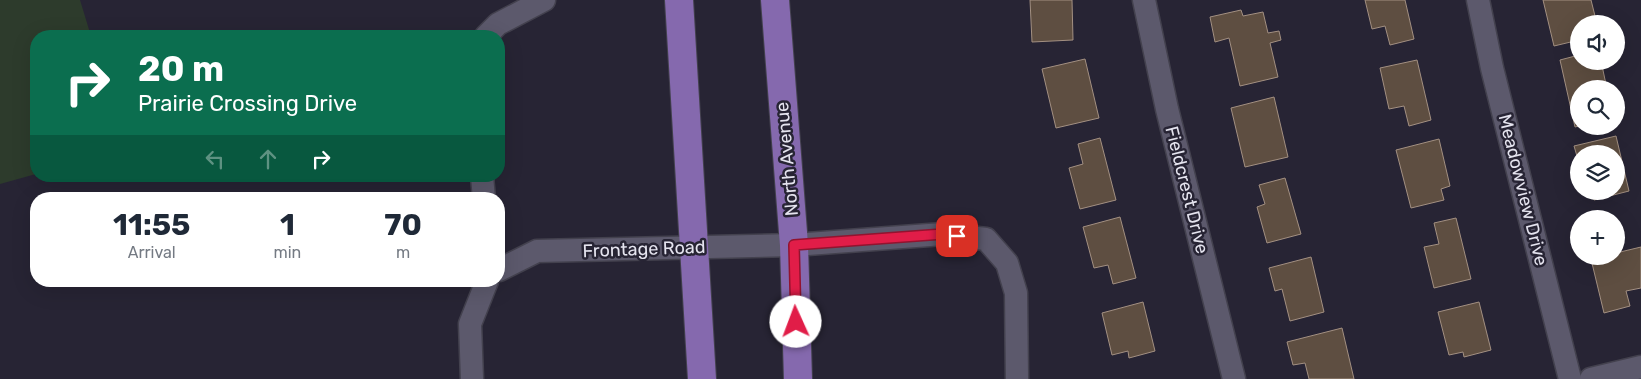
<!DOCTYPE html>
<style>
body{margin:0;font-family:Rubik,sans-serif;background:#f2f2f3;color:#1f2937;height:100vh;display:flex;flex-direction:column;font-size:19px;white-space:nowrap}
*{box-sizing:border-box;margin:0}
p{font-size:16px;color:#747a83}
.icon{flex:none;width:28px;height:28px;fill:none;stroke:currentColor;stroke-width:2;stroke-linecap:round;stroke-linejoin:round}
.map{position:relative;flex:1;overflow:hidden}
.details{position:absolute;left:30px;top:192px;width:475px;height:95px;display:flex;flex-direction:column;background:#fff;border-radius:20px;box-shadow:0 5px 20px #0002}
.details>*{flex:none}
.hud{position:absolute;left:30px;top:30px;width:475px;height:152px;border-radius:20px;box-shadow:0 5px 20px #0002;background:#0b6e4f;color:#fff;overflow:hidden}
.controls{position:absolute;left:1570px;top:15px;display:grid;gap:10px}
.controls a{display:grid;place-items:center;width:55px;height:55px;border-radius:50%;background:#fff;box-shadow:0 5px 20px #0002;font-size:25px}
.pin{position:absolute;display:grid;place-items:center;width:42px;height:42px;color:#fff;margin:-21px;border-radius:10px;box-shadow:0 2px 8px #0006}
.me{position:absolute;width:55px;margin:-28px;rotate:358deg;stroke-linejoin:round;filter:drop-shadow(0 0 4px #0008)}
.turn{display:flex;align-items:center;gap:18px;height:105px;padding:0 25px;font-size:22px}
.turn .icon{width:65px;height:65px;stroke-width:2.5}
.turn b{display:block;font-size:35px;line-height:42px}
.lanes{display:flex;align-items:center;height:48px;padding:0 25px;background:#0003;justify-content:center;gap:25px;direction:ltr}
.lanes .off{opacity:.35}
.eta{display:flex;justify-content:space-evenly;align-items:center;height:85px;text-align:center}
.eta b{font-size:30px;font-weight:700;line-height:35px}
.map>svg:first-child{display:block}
.green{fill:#2d3b2c}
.building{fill:#5e4e41;stroke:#a39082}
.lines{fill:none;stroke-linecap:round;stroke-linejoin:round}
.minor-casing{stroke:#43414e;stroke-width:25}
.primary-casing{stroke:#43414e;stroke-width:30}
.minor{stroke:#5c596c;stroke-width:22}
.primary{stroke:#8569ae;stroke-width:28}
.route-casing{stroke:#92132f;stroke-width:12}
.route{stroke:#e11d48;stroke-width:9}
.labels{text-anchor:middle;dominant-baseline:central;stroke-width:5;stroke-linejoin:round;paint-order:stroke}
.street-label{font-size:18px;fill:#e5e4ef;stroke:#272434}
</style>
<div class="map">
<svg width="1641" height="379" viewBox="0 0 1641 379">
<rect width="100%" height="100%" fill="#272434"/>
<polygon class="green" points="0,0 80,0 91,36 36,36 36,174 0,184"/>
<g class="building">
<polygon points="1030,0 1072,0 1073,40 1032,42"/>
<polygon points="1365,0 1405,0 1414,39 1390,45 1385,26 1372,29"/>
<polygon points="1543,0 1591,0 1597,24 1579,24 1579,40 1554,46"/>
<polygon points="1241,10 1243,16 1263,12 1268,33 1279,31 1281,40 1270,43 1278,77 1240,86 1229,38 1215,42 1210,17"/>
<polygon points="1579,55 1579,61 1601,61 1607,89 1579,89 1579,126 1575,127 1560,60"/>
<polygon points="1085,59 1099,118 1056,128 1042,69"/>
<polygon points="1417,60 1431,120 1409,126 1404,106 1389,109 1380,68"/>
<polygon points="1274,97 1288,157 1245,167 1231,108"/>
<polygon points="1616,136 1629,191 1594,200 1592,191 1616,191 1616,154 1579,154 1579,163 1574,146"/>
<polygon points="1100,138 1116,200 1080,209 1069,168 1083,164 1078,144"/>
<polygon points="1439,139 1450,186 1441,189 1444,200 1411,208 1396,150"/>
<polygon points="1285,178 1301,234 1267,243 1257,207 1265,204 1259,185"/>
<polygon points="1120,217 1136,278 1113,284 1108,265 1094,268 1083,227"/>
<polygon points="1456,218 1471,279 1434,288 1424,247 1439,244 1434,223"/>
<polygon points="1641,247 1641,288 1626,291 1630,306 1604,313 1591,259 1603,256 1616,256 1616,253"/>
<polygon points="1311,257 1324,312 1290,321 1282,289 1275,291 1269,268"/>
<polygon points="1143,302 1155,351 1129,358 1128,351 1112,355 1102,313"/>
<polygon points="1479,302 1491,350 1464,357 1463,352 1449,355 1438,312"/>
<polygon points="1342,328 1354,379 1309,379 1305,363 1293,365 1287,342"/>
</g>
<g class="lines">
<defs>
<g id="minor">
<polyline points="1144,0 1167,109 1234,379"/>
<polyline points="1478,0 1492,68 1570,379"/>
<polyline points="486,36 498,24 544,0"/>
<polyline points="482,176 484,199"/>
<polyline points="499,270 537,251 794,245 943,234 986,239 1007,263 1016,293 1017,379"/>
<polyline points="472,379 470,324 487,281"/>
<polyline points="1591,379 1641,367"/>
</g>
<g id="primary">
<polyline points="679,0 702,379"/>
<polyline points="775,0 794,245 798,379"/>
</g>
</defs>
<use href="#minor" class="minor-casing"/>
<use href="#primary" class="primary-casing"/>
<use href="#minor" class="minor"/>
<use href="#primary" class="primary"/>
</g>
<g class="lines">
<defs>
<polyline id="route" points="796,322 794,245 943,234 957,236"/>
</defs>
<use href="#route" class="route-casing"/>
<use href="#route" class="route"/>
</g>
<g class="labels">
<g class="street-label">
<text transform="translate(787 159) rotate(-95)">North Avenue</text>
<text transform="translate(1187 190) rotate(76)">Fieldcrest Drive</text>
<text transform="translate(1523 190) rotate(76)">Meadowview Drive</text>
<text transform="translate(644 249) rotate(-2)">Frontage Road</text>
</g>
</g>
</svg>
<div class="controls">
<a><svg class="icon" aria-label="sound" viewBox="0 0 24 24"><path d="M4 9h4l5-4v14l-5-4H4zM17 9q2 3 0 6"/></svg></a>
<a><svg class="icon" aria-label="search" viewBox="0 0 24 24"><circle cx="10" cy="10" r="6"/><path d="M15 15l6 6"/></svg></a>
<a><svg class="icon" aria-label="layers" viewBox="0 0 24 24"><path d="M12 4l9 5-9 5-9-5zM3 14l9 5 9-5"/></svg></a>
<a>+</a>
</div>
<div class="pin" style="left:957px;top:236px;background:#d93025"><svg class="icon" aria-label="arrive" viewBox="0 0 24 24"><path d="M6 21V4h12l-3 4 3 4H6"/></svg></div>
<svg class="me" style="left:796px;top:322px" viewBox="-20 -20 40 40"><circle r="19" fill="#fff"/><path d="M0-13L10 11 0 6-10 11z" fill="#e11d48"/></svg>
<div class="hud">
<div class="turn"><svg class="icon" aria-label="right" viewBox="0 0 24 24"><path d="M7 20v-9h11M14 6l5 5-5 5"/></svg><div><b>20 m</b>Prairie Crossing Drive</div></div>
<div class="lanes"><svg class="icon off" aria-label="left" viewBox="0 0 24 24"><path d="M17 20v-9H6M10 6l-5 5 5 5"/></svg><svg class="icon off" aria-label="ahead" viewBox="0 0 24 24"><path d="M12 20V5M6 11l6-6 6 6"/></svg><svg class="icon" aria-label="right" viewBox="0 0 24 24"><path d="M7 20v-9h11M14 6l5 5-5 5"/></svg></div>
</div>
<section class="details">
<div class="eta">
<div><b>11:55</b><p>Arrival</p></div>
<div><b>1</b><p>min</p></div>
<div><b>70</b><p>m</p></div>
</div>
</section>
</div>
